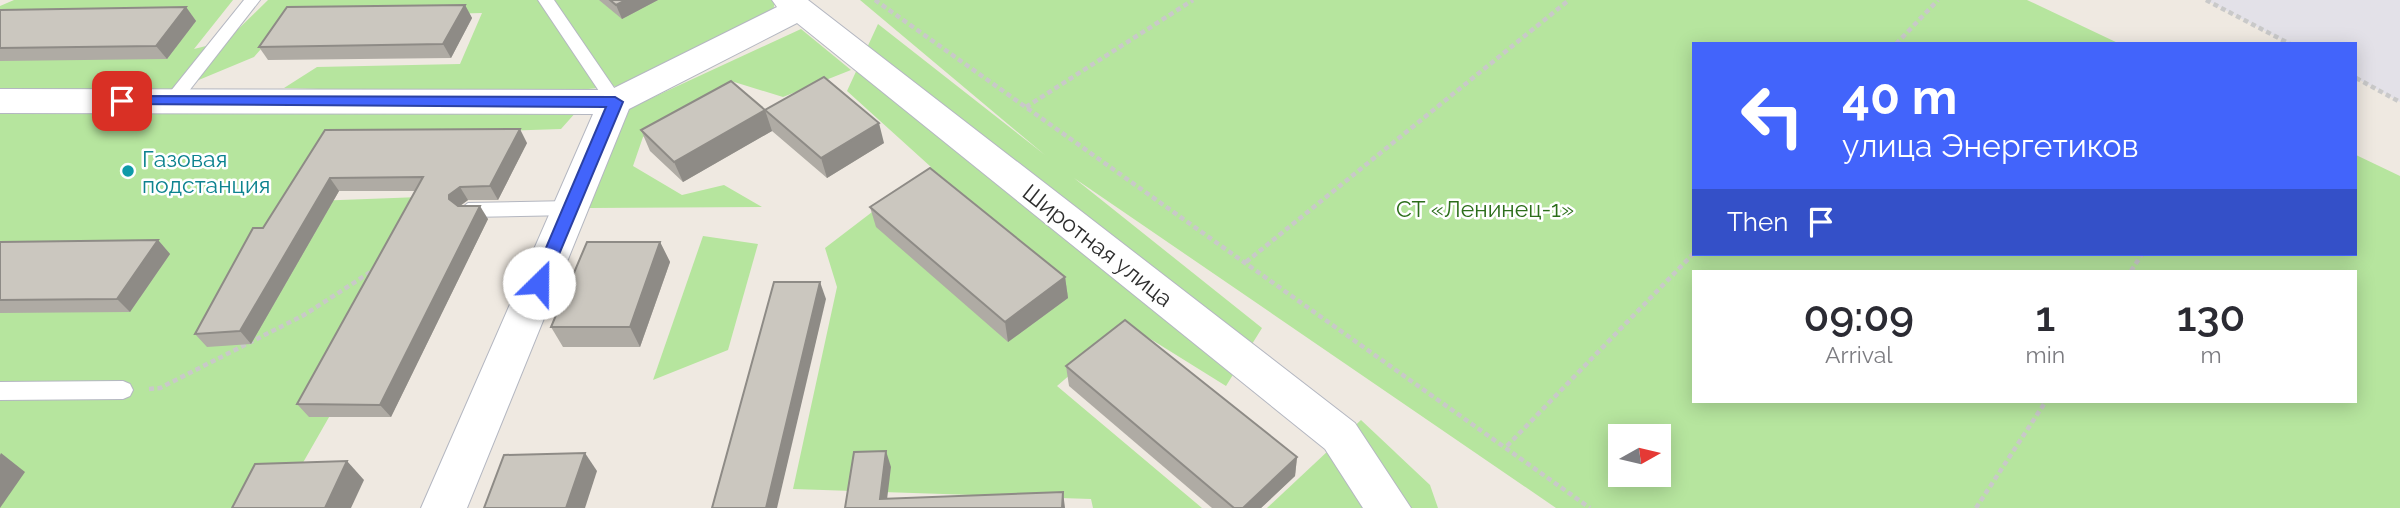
<!DOCTYPE html>
<meta charset="utf-8">
<style>
body{margin:0;font-family:Raleway,sans-serif;background:#f2f2f3;color:#2b2b33;height:100vh;display:flex;flex-direction:column;font-size:26px;white-space:nowrap}
*{box-sizing:border-box;margin:0}
p{font-size:23px;color:#7c7c81}
.icon{flex:none;width:38px;height:38px;fill:none;stroke:currentColor;stroke-width:2;stroke-linecap:round;stroke-linejoin:round}
.map{position:relative;flex:1;overflow:hidden}
.panel{position:absolute;left:1692px;top:270px;width:665px;height:133px;display:flex;flex-direction:column;background:#fff;border-radius:0px;box-shadow:0 4px 18px #0003}
.panel>*{flex:none}
.hud{position:absolute;left:1692px;top:42px;width:665px;height:214px;border-radius:0px;box-shadow:0 4px 18px #0003;background:#4264fb;color:#fff;overflow:hidden}
.needle{width:46px;rotate:82deg}
.controls{position:absolute;left:1608px;top:424px;display:grid;gap:14px}
.controls a{display:grid;place-items:center;width:63px;height:63px;border-radius:0px;background:#fff;box-shadow:0 4px 18px #0003;font-size:35px}
.pin{position:absolute;display:grid;place-items:center;width:60px;height:60px;color:#fff;margin:-30px;border-radius:14px;box-shadow:0 4px 10px #0006}
.me{position:absolute;width:77px;margin:-38px;rotate:23deg;stroke-linejoin:round;filter:drop-shadow(0 0 5px #0008)}
.turn{display:flex;align-items:center;gap:24px;height:147px;padding:0 35px;font-size:32px}
.turn .icon{width:91px;height:91px;stroke-width:2.5}
.turn b{display:block;font-size:49px;line-height:60px}
.then{display:flex;align-items:center;height:66px;padding:0 35px;background:#0003;gap:14px;font-size:26px}
.eta{display:flex;justify-content:space-evenly;align-items:center;height:119px;text-align:center}
.eta b{font-size:42px;font-weight:600;line-height:49px}
.map>svg:first-child{display:block}
.industrial{fill:#e3e1e8}
.green{fill:#b6e59e;fill-rule:evenodd}
.lines{fill:none;stroke-linecap:round;stroke-linejoin:round}
.lane-casing{stroke:#b4b7c1;stroke-width:2}
.street-casing{stroke:#b4b7c1;stroke-width:2}
.path{stroke:#c9c9c9;stroke-width:4.5;stroke-dasharray:5 3.5;stroke-linecap:butt}
.lane{fill:#fff;fill-rule:evenodd}
.street{fill:#fff;fill-rule:evenodd}
.wall{fill:#afaba4}
.shaded-wall{fill:#8e8b86}
.building{fill:#cbc7bf;stroke:#8e8b86;stroke-width:2}
.route{fill:#4264fb;stroke:#2b41a3;stroke-width:2}
.culture-dot{fill:#0f9aa8;stroke:#fff;stroke-width:2.5}
.labels{text-anchor:middle;dominant-baseline:central;stroke-width:5;stroke-linejoin:round;paint-order:stroke}
.culture-label{font-size:23px;fill:#0d838f;stroke:#fff;text-anchor:start}
.park-label{font-size:23px;fill:#2c6e1b;stroke:#fff}
.street-label{font-size:23px;fill:#2e2e2e;stroke:#fff}
</style>
<div class="map">
<svg width="2400" height="508" viewBox="0 0 2400 508">
<rect width="100%" height="100%" fill="#efe9e1"/>
<polygon class="industrial" points="2206,0 2400,0 2400,102 2356,78 2356,44 2290,44"/>
<g class="green">
<polygon points="14,0 233,0 194,49 226,41 268,0 775,0 773,12 627,85 530,95 284,88 317,67 460,64 482,13 288,18 254,57 165,94 0,93 0,6"/>
<path d="M 860,0 L 2027,0 L 2120,44 L 1694,44 L 1694,254 L 2356,254 L 2356,155 L 2400,176 L 2400,508 L 1556,508 L 1074,178 L 1262,328 L 1226,386 L 1128,325 L 1057,386 L 1202,508 L 1093,508 L 1091,499 L 793,489 L 837,287 L 825,248 L 931,167 L 847,91 L 878,24 L 1045,155 ZM 1694,271 L 2356,271 L 2356,401 L 1694,401 ZM 1620,436 L 1659,436 L 1659,474 L 1620,474 Z"/>
<polygon points="801,29 851,70 783,97 731,81 643,137 633,166 682,195 724,185 762,207 588,208 630,108"/>
<polygon points="577,111 561,129 335,136 287,202 447,196 443,218 277,508 0,508 0,113"/>
<polygon points="703,236 758,244 728,350 653,380"/>
<polygon points="1361,420 1430,485 1438,508 1267,508"/>
</g>
<g class="lines">
<defs>
<g id="lane">
<polygon points="244,0 260,0 178,105 166,105 163,101 166,97"/>
<polygon points="538,0 554,0 621,98 624,102 621,106 609,106"/>
<polygon points="571,201 580,208 571,215 468,217 459,210 468,203"/>
<polygon points="123,381 130,384 133,390 130,396 123,399 0,400 0,382"/>
</g>
<polygon id="street" points="772,0 808,0 1355,423 1411,508 1363,508 1325,449 797,23 629,109 467,508 421,508 593,114 0,113 0,89 610,90 777,7"/>
</defs>
<use href="#lane" class="lane-casing"/>
<use href="#street" class="street-casing"/>
<g class="path">
<polyline points="875,0 1590,508"/>
<polyline points="2206,0 2290,44"/>
<polyline points="1896,44 1938,0"/>
<polyline points="2356,78 2400,102"/>
<polyline points="1026,107 1193,0"/>
<polyline points="1246,262 1569,0"/>
<polyline points="2131,271 2142,254"/>
<polyline points="149,389 160,388 304,315 372,271"/>
<polyline points="1507,446 1694,253"/>
<polyline points="1976,508 2046,401"/>
</g>
<use href="#lane" class="lane"/>
<use href="#street" class="street"/>
</g>
<g class="wall">
<polygon points="599,0 658,0 622,19"/>
<polygon points="465,5 472,18 451,58 268,60 259,47"/>
<polygon points="186,7 196,21 167,59 0,61 0,10"/>
<polygon points="765,110 884,143 827,178 772,131 683,182 650,151 641,130"/>
<polygon points="325,130 527,143 498,200 468,200 460,206 488,219 391,417 309,417 297,404 416,191 339,191 251,344 207,347 195,334"/>
<polygon points="870,207 1065,277 1068,298 1008,342 876,227"/>
<polygon points="158,240 170,254 130,312 0,313 0,242"/>
<polygon points="660,242 670,262 640,347 563,347 551,327"/>
<polygon points="1066,366 1297,457 1295,476 1261,508 1212,508 1069,386"/>
</g>
<g class="shaded-wall">
<polygon points="626,0 658,0 622,19 616,5"/>
<polygon points="465,5 472,18 451,58 443,44"/>
<polygon points="186,7 196,21 167,59 156,46"/>
<polygon points="765,110 772,131 683,182 674,162"/>
<polygon points="879,123 884,143 827,178 821,158"/>
<polygon points="520,129 527,143 498,200 490,186"/>
<polygon points="330,178 339,191 251,344 240,331"/>
<polygon points="460,187 468,200 457,208 449,199 449,195"/>
<polygon points="480,206 488,219 391,417 380,405"/>
<polygon points="158,240 170,254 130,312 117,299"/>
<polygon points="660,242 670,262 640,347 630,327"/>
<polygon points="1065,277 1068,298 1008,342 1005,322"/>
<polygon points="820,282 826,299 777,508 766,508"/>
<polygon points="886,451 891,467 886,508 880,499"/>
<polygon points="1,453 25,472 0,508 0,455"/>
<polygon points="585,453 597,471 585,508 566,508"/>
<polygon points="1297,457 1295,476 1261,508 1243,508"/>
<polygon points="347,461 364,480 351,508 325,508"/>
<polygon points="1063,492 1065,508 1062,508"/>
</g>
<g class="building">
<polygon points="610,0 626,0 616,5"/>
<polygon points="465,5 443,44 259,47 287,7"/>
<polygon points="186,7 156,46 0,48 0,10"/>
<polygon points="824,77 879,123 821,158 765,110"/>
<polygon points="731,81 765,110 674,162 641,130"/>
<polygon points="520,129 490,186 460,187 449,195 449,199 458,206 480,206 380,405 297,404 423,177 330,178 240,331 195,334 253,228 263,228 325,130"/>
<polygon points="930,168 1065,277 1005,322 870,207"/>
<polygon points="158,240 117,299 0,300 0,242"/>
<polygon points="587,242 660,242 630,327 551,327"/>
<polygon points="774,282 820,282 766,508 712,508"/>
<polygon points="1125,320 1297,457 1243,508 1234,508 1066,366"/>
<polygon points="886,451 880,499 1063,492 1062,508 845,508 854,452"/>
<polygon points="585,453 566,508 484,508 504,455"/>
<polygon points="347,461 325,508 232,508 255,464"/>
</g>
<polygon class="route" points="122,96 615,97 623,102 547,283 539,290 531,283 606,107 117,104 115,101"/>
<circle class="culture-dot" cx="128" cy="171" r="7"/>
<g class="labels">
<g class="culture-label">
<text x="142" y="158">Газовая<tspan x="142" dy="26">подстанция</tspan></text>
</g>
<g class="park-label">
<text x="1485" y="208">СТ «Ленинец-1»</text>
</g>
<g class="street-label">
<text transform="translate(1098 245) rotate(38)">Широтная улица</text>
</g>
</g>
</svg>
<div class="controls">
<a><svg class="needle" viewBox="-14 -14 28 28"><path d="M0-13l5 13h-10z" fill="#e53935"/><path d="M0 13l5-13h-10z" fill="#7c7c81"/></svg></a>
</div>
<div class="pin" style="left:122px;top:101px;background:#d93025"><svg class="icon" aria-label="arrive" viewBox="0 0 24 24"><path d="M6 21V4h12l-3 4 3 4H6"/></svg></div>
<svg class="me" style="left:539px;top:283px" viewBox="-20 -20 40 40"><circle r="19" fill="#fff"/><path d="M0-13L10 11 0 6-10 11z" fill="#4264fb"/></svg>
<div class="hud">
<div class="turn"><svg class="icon" aria-label="left" viewBox="0 0 24 24"><path d="M17 20v-9H6M10 6l-5 5 5 5"/></svg><div><b>40 m</b>улица Энергетиков</div></div>
<div class="then">Then<svg class="icon" aria-label="arrive" viewBox="0 0 24 24"><path d="M6 21V4h12l-3 4 3 4H6"/></svg></div>
</div>
<section class="panel">
<div class="eta">
<div><b>09:09</b><p>Arrival</p></div>
<div><b>1</b><p>min</p></div>
<div><b>130</b><p>m</p></div>
</div>
</section>
</div>
